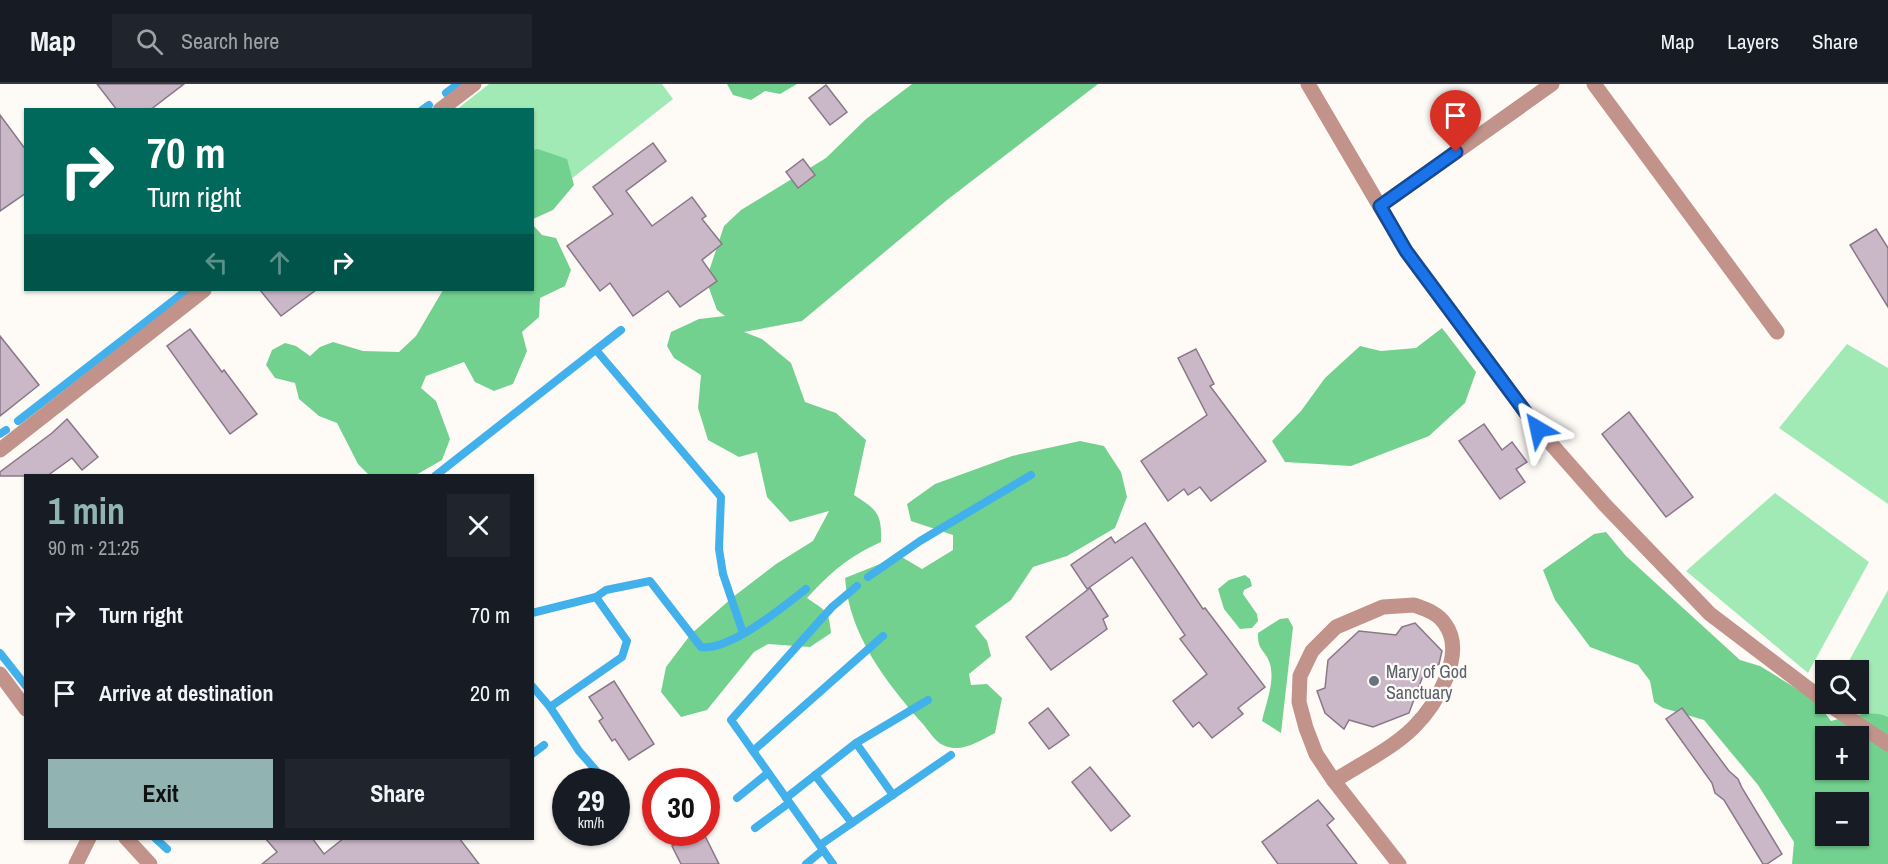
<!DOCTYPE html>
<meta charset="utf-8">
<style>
body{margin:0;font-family:"Archivo Narrow",sans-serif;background:#20242c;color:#f1f3f6;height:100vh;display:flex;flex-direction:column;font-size:22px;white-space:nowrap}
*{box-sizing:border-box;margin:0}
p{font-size:20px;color:#9ea1a6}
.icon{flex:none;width:33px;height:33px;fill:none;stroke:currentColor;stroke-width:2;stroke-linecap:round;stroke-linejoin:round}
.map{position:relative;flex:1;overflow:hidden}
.panel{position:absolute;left:24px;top:390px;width:510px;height:366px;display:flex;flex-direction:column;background:#171b24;border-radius:0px;box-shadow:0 2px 4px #0004}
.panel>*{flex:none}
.guide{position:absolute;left:24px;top:24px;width:510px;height:183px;border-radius:0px;box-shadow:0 2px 4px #0004;background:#00695c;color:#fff;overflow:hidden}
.controls{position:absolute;left:1815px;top:576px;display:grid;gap:12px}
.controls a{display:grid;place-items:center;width:54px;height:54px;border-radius:0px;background:#171b24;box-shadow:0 2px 4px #0004;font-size:30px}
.speed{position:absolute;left:552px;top:684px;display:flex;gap:12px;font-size:30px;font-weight:700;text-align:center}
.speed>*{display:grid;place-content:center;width:78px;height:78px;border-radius:50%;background:#171b24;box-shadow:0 2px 4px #0004;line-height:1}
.speed small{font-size:15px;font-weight:400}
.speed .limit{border:9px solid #d22;background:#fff;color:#111}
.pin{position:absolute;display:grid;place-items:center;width:51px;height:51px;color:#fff;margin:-62px -26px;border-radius:50% 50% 50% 0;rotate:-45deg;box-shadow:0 0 6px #0007}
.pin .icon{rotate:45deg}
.me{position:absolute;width:66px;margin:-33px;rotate:324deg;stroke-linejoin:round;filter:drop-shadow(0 0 4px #0008)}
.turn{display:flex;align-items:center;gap:21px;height:126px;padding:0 24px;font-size:27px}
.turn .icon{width:78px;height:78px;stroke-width:2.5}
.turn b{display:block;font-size:42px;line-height:51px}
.lanes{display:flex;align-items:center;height:57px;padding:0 24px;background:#0003;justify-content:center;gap:30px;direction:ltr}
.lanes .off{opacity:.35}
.round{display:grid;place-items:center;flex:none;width:63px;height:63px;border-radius:0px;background:#20242c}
.head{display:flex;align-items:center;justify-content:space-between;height:102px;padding:0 24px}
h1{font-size:36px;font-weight:700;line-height:45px;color:#91b4b3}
.cta{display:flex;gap:12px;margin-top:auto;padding:12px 24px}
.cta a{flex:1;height:69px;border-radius:0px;background:#91b4b3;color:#111;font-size:24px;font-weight:700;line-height:69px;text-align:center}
.cta a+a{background:#20242c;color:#f1f3f6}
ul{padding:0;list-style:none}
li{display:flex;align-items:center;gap:18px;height:78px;padding:0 24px}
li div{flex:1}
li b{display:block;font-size:22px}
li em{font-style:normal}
header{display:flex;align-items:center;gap:36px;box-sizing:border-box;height:84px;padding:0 30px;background:#171b24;border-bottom:2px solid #363941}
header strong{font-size:28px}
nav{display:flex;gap:33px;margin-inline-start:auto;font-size:21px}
.search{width:420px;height:54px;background:#20242c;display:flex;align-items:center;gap:15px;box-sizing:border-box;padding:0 21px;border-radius:0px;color:#9ea1a6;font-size:22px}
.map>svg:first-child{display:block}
.green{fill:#a2eab5}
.forest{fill:#73d18f;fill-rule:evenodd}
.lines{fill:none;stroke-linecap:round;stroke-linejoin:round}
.stream{stroke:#42b1eb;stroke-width:8}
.building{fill:#cab8c9;stroke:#897888;stroke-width:1.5}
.minor{stroke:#c2938b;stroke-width:15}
.route-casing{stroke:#114b97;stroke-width:15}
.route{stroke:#1a73e8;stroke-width:10}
.worship-dot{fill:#6b7280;stroke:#fefbf7;stroke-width:2}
.labels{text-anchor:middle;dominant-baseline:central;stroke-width:4.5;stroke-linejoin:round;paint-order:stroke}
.worship-label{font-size:18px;fill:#5b616d;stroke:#fefbf7;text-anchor:start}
</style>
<header>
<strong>Map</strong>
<div class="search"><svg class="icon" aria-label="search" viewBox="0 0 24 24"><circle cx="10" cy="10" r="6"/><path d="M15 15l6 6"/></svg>Search here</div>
<nav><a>Map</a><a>Layers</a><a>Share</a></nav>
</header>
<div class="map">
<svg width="1888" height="780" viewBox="0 0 1888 780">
<rect width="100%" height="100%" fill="#fefbf7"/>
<g class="green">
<polygon points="489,0 662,0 673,15 533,125 532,26 456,26"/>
<polygon points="1847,260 1888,284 1888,420 1779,344"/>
<polygon points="1775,409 1869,478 1808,589 1686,487"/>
<polygon points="1888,506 1888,645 1853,620 1858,620 1858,586 1844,586"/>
</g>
<g class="forest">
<polygon points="727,0 797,0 780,10 765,7 751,16 733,11"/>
<path d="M 912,0 L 1098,0 L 947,116 L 802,237 L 744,248 L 762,255 L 791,279 L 805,318 L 836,329 L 866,356 L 854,411 C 877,426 882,429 881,458 C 849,472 830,489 807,514 C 825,527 829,525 831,549 L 810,563 L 768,560 L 754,568 L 707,626 L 681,633 L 661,608 L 666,583 L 691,550 L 733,513 L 776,480 L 813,457 L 829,427 L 790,438 L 767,413 L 757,368 L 739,373 L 708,356 L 698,324 L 701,291 L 674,274 L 667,262 L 671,248 L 699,235 L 725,232 L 717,226 L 706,196 L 724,142 L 741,126 L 826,74 L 866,35 Z"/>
<polygon points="538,65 567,75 574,101 553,126 533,135 533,66"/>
<polygon points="533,141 542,151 556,154 571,186 565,202 540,214 539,233 522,248 527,267 513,300 494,307 475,298 464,278 426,292 421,304 436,317 450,355 442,376 416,391 369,391 358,380 337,339 319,332 299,315 295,299 275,294 266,281 272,266 285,259 296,262 310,272 320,263 333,258 363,267 399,268 416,252 443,206 532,206"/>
<polygon points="1442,244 1476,288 1465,319 1429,352 1351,382 1285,378 1272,357 1301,327 1325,294 1360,262 1381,267 1416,264"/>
<path d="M 1080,357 L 1104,362 L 1121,388 L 1127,413 L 1115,444 L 1067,472 L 1033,483 L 1011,516 L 975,542 L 987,557 L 991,572 L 969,590 L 971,601 L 987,600 L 1002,614 L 995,649 C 979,657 961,670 943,661 C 935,658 927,644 921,638 C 885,597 849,550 845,494 L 900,472 L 922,485 L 953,466 L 953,451 L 911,437 L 907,420 L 935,400 L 1012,372 Z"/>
<path d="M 1606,448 L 1626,472 L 1740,576 L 1760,582 L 1815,616 L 1831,637 C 1849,633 1871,625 1888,633 L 1888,780 L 1792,780 L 1794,758 L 1758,701 L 1704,636 L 1663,624 L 1654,618 L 1650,597 L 1638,581 L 1590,563 L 1555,516 L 1543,486 L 1594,450 ZM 1826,652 L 1858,652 L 1858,686 L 1826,686 ZM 1826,718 L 1858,718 L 1858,752 L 1826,752 Z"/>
<polygon points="1245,491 1250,495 1252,502 1244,506 1243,510 1257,530 1258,537 1252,544 1240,545 1224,525 1218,505 1229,496"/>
<path d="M 1288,534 L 1293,543 L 1281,649 L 1262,637 C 1266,619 1275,598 1270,580 C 1266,566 1257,567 1258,549 L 1280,535 Z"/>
</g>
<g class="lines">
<g class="stream">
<polyline points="446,9 458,0"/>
<polyline points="422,26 429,21"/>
<polyline points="596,266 721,413 719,465 723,490 743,549"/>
<polyline points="18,337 187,206"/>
<polyline points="0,350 6,346"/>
<polyline points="435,392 621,246"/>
<polyline points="868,493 920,457 1031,391"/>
<polyline points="532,529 596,513"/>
<polyline points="0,569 26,602"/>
<polyline points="532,602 550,623 579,667 606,698"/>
<path d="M 550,623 L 622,573 L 627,557 L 596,513 L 606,506 L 650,497 L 701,563 C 730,567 783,523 806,505"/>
<polyline points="856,659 893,711"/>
<polyline points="753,667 883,552"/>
<polyline points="532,670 544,661"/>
<polyline points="815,691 852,739"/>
<polyline points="616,709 619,712"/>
<polyline points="737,714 768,689"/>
<polyline points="786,714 856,659 928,616"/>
<polyline points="755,744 789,719"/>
<polyline points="155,754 167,765"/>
<polyline points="820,761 951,671"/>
<polyline points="806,780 823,766"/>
<polyline points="833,780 731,636 832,523 857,502"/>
</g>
</g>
<g class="building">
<polygon points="97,0 184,0 150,26 117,26"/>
<polygon points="826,1 847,28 830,41 809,14"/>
<polygon points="0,31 26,66 26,109 0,127"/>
<polygon points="653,59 666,77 626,107 652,142 692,113 706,132 702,135 722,160 702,176 717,197 680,223 668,207 633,232 610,199 600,207 567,162 613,130 593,103"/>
<polygon points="803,75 815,91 798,104 786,88"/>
<polygon points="1876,145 1888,164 1888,223 1850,161"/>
<polygon points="260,206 316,206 281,232"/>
<polygon points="190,245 222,288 224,286 257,330 230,350 167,262"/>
<polygon points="0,252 39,301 0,332"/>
<polygon points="1196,265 1214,300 1210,302 1266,377 1211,417 1200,403 1188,411 1184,405 1168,417 1141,377 1207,331 1178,274"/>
<polygon points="1629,328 1693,413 1666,433 1602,350"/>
<polygon points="67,335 98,373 82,386 72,374 47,392 0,392 0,388 52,349"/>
<polygon points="1484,340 1502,366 1512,358 1527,378 1516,385 1525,398 1500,415 1459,357"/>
<polygon points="1145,439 1203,525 1205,524 1265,603 1238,624 1243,630 1212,654 1199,638 1193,643 1173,617 1207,590 1180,555 1185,551 1132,473 1087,505 1071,481 1111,453 1115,459"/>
<polygon points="1090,504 1108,532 1103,535 1107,545 1051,586 1026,553"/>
<polygon points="1415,539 1442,567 1439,580 1424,589 1409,629 1373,643 1349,636 1344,645 1325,629 1317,607 1325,604 1328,576 1359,547 1396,551 1402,543"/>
<polygon points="614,597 654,660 629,676 615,655 612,657 599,637 603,634 589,613"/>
<polygon points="1048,624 1069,651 1049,665 1029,639"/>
<polygon points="1682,624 1729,687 1738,695 1742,704 1782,770 1767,780 1763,780 1724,716 1715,709 1712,699 1666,635"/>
<polygon points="1090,683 1130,732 1111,747 1072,698"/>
<polygon points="1318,716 1334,735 1327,741 1357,780 1278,780 1262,758"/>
<polygon points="678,748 703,748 719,780 681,780 672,762 682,757"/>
<polygon points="265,754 312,754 324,770 344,754 459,754 479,780 262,780 277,768"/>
</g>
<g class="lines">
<g class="minor">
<polyline points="1308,0 1406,167 1538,345 1605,421 1710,530 1826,618"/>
<polyline points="1594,0 1777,248"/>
<polyline points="440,26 474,0"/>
<polyline points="1380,122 1552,0"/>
<polyline points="0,366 204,206"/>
<path d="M 1414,521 C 1425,525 1438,529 1445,540 C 1467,570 1436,621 1414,643 C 1392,665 1360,680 1334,697 L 1316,670 L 1306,644 L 1299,618 L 1300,592 L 1312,567 L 1336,543 L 1383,523 Z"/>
<polyline points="0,590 26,625"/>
<polyline points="1828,620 1888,660"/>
<polyline points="1334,697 1399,780"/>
<polyline points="126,754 150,780"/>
<polyline points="76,780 89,754"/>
</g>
</g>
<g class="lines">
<defs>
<polyline id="route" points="1456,68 1380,122 1406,167 1538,345"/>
</defs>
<use href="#route" class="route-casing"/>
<use href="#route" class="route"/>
</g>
<circle class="worship-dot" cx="1374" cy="597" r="6"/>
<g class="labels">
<g class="worship-label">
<text x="1386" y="587">Mary of God<tspan x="1386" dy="21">Sanctuary</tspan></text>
</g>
</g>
</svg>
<div class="controls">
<a><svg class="icon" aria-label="search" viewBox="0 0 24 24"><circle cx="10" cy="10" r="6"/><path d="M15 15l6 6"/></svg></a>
<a>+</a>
<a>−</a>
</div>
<div class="speed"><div>29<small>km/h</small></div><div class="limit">30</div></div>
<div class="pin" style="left:1456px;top:68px;background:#d93025"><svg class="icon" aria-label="arrive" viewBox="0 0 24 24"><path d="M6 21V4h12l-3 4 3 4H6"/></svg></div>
<svg class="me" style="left:1538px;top:345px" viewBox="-20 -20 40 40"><path d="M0-17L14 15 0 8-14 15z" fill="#1a73e8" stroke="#fff" stroke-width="4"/></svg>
<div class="guide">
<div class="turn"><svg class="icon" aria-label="right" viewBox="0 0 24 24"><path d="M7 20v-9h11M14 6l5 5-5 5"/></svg><div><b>70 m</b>Turn right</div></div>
<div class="lanes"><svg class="icon off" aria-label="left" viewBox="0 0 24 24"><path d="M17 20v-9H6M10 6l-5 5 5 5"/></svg><svg class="icon off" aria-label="ahead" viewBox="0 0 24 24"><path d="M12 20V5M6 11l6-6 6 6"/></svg><svg class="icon" aria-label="right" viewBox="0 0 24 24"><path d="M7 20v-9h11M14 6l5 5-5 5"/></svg></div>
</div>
<section class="panel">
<div class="head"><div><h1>1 min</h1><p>90 m · 21:25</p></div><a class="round"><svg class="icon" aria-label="close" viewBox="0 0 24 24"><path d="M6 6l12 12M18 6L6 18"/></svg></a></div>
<ul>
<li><svg class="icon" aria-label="right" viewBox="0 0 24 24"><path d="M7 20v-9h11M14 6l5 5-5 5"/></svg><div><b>Turn right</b></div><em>70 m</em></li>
<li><svg class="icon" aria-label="arrive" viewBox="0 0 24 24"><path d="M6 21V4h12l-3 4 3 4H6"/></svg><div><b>Arrive at destination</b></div><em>20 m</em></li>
</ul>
<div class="cta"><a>Exit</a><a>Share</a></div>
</section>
</div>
